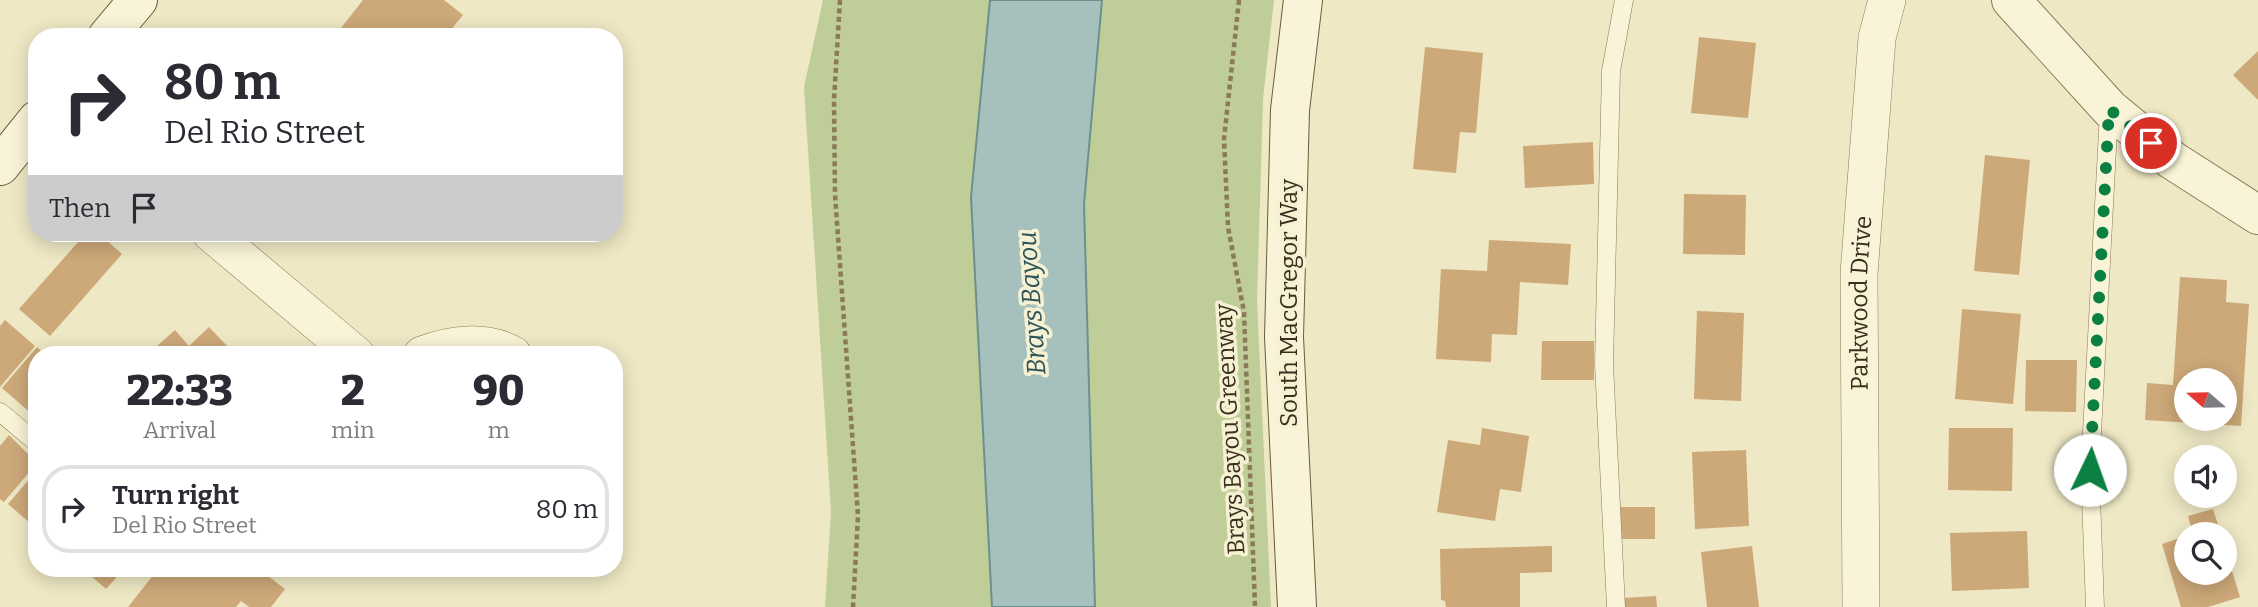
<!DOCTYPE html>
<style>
body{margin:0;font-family:Bitter,serif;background:#f7f7f7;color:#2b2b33;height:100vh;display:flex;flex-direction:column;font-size:26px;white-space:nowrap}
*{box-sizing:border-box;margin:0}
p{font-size:23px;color:#7c7c81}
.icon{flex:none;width:38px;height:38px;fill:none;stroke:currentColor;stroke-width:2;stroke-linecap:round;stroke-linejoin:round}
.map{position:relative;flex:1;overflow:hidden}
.side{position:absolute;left:28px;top:346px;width:595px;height:231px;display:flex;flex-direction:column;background:#fff;border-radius:28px;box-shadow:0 4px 18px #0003}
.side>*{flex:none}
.guide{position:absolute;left:28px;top:28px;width:595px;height:214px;border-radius:28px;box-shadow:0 4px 18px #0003;background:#fff;color:#2b2b33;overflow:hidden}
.needle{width:46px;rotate:290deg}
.buttons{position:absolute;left:2174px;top:368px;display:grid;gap:14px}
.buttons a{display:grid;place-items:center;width:63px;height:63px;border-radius:50%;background:#fff;box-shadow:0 4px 18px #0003;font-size:35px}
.pin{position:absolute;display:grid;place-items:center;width:60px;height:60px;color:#fff;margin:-30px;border:4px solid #fff;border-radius:50%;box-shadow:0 2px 7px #0007}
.me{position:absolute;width:77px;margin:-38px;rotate:3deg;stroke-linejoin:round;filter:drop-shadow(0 0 5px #0008)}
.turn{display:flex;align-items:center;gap:24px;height:147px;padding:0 21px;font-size:32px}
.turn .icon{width:91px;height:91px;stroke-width:2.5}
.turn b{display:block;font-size:49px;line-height:60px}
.then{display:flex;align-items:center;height:66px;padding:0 21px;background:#0003;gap:14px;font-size:26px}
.eta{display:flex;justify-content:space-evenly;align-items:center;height:119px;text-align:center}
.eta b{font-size:42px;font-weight:800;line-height:49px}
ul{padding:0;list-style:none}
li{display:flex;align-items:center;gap:21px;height:88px;margin:0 14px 10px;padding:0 7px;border:4px solid #e1e1e2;border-radius:28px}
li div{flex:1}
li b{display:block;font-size:26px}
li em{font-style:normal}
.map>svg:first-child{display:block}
.green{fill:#bfcd98}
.water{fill:#a6c1bd;stroke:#6c908c;stroke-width:2}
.building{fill:#cda879;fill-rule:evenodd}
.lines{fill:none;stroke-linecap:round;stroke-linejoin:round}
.service-casing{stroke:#897a5a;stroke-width:19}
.minor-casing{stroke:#897a5a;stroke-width:38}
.tertiary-casing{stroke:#897a5a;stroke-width:40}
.secondary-casing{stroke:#6b5b3d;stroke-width:40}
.path{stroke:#897a5a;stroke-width:4.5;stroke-dasharray:5 3.5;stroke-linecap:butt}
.service{stroke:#f9f4d7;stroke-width:18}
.minor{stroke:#f9f4d7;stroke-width:37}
.tertiary{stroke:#f9f4d7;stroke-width:38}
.secondary{stroke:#f9f4d7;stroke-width:38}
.route{stroke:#0b8043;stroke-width:12;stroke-dasharray:0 21.6}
.labels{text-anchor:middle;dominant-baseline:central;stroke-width:7;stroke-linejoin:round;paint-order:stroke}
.street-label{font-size:24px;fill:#392f1e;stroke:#f6f1d3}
.water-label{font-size:26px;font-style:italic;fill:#2d5559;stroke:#f6f1d3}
</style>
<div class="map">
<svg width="2258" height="607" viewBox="0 0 2258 607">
<rect width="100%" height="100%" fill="#eee8c4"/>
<polygon class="green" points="823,0 1274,0 1263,99 1257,301 1271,607 825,607 831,512 804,87"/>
<polygon class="water" points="990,0 1102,0 1084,204 1095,607 992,607 971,197"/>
<g class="building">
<polygon points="363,0 444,0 463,15 445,37 334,37"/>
<polygon points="1699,37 1756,43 1748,118 1691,113"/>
<polygon points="1425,47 1483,53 1476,133 1460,132 1456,173 1413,169"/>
<polygon points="2258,51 2258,100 2233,75"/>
<polygon points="1593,142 1594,184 1525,188 1523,146"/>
<polygon points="1985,155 2030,160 2019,275 1974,271"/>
<polygon points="1684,194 1746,195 1745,255 1683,254"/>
<polygon points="86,233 98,233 122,254 50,336 19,309"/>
<polygon points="1489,240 1571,244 1568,285 1520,282 1517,335 1492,334 1491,362 1436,359 1441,269 1487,271"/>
<path d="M 2180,277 L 2227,280 L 2226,302 L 2249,304 L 2241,426 L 2145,420 L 2147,383 L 2173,385 ZM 2186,380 L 2224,380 L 2224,418 L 2186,418 Z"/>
<polygon points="1962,309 2021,314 2013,404 1955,399"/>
<polygon points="1697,311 1744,313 1741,401 1694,399"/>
<polygon points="5,320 35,346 0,387 0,326"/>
<polygon points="209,327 232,351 228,355 147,355 175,330 189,346"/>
<polygon points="1542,341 1594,341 1594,380 1541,380"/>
<polygon points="37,347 46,355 37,355 37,408 32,414 2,388"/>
<polygon points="2026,360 2077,360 2076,412 2025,411"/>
<polygon points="1482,428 1529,436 1521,492 1500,489 1495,521 1437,512 1448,440 1480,445"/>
<polygon points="1949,428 2013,428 2012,491 1948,490"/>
<polygon points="9,435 37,463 4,502 0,499 0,446"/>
<polygon points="1746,450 1749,526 1695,529 1692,452"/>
<polygon points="37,470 37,529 8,504"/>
<rect x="1617" y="507" width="38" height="32"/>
<polygon points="2213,509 2221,534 2193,534 2188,516"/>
<polygon points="2027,531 2029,588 1952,591 1950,533"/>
<polygon points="2186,536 2186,572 2224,572 2225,548 2240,597 2208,607 2181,607 2162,544"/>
<polygon points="1552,546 1552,572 1520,573 1520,607 1446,607 1445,601 1441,600 1440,549"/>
<polygon points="1752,546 1759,607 1707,607 1701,552"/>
<polygon points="83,569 124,569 106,589"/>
<polygon points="158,569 259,569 285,589 271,607 249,607 241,601 236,607 128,607"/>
<polygon points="1656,596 1657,607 1623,607 1623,598"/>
</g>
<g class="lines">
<defs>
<g id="service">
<polyline points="0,412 37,443"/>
<polyline points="1616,607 1604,364 1611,71 1624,0"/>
<polyline points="2095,607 2090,470 2109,111"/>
</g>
<g id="minor">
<polyline points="211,233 356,355"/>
<path d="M 422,355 C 450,344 486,339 513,355"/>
<path id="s1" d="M 1861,607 L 1859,274 L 1877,38 L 1887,0"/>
</g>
<polyline id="tertiary" points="2011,0 2110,109 2172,160 2258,215"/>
<g id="secondary">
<polyline points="107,37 138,0"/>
<polyline points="0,166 37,120"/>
<polyline points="1297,607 1284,337 1290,110 1303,0"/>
</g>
</defs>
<use href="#service" class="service-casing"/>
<use href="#minor" class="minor-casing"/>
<use href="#tertiary" class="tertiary-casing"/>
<use href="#secondary" class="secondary-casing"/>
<g class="path">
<polyline points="840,0 834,100 835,195 858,516 853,607"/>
<polyline points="1239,0 1224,139 1228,227 1244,312 1255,607"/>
</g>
<use href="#service" class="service"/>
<use href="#minor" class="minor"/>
<use href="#tertiary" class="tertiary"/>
<use href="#secondary" class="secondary"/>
</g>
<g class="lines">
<polyline class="route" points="2090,470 2109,109 2151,143"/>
</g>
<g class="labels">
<g class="street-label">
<text transform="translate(1289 303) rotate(-90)">South MacGregor Way</text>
<text stroke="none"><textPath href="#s1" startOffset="304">Parkwood Drive</textPath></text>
<text transform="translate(1230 429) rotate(-93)">Brays Bayou Greenway</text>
</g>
<g class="water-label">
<text transform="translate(1032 303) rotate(-94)">Brays Bayou</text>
</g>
</g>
</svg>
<div class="buttons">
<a><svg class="needle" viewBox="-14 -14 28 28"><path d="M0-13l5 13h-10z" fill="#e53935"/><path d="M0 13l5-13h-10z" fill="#7c7c81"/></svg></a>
<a><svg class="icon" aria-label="sound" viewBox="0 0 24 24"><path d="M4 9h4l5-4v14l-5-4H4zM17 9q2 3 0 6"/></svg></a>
<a><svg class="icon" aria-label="search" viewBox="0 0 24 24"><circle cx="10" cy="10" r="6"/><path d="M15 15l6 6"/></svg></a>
</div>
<div class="pin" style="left:2151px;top:143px;background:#d93025"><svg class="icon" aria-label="arrive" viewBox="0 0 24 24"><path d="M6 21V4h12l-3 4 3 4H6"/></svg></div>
<svg class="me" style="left:2090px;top:470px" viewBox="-20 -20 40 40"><circle r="19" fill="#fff"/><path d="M0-13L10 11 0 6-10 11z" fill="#0b8043"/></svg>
<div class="guide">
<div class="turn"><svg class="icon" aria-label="right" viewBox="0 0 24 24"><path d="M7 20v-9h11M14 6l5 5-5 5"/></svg><div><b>80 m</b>Del Rio Street</div></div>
<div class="then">Then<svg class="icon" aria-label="arrive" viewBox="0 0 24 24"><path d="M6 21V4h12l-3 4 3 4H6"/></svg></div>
</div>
<section class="side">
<div class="eta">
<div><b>22:33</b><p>Arrival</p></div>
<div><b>2</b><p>min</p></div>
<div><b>90</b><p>m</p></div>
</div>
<ul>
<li><svg class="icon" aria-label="right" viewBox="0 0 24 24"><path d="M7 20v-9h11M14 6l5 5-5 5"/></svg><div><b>Turn right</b><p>Del Rio Street</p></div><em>80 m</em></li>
</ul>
</section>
</div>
